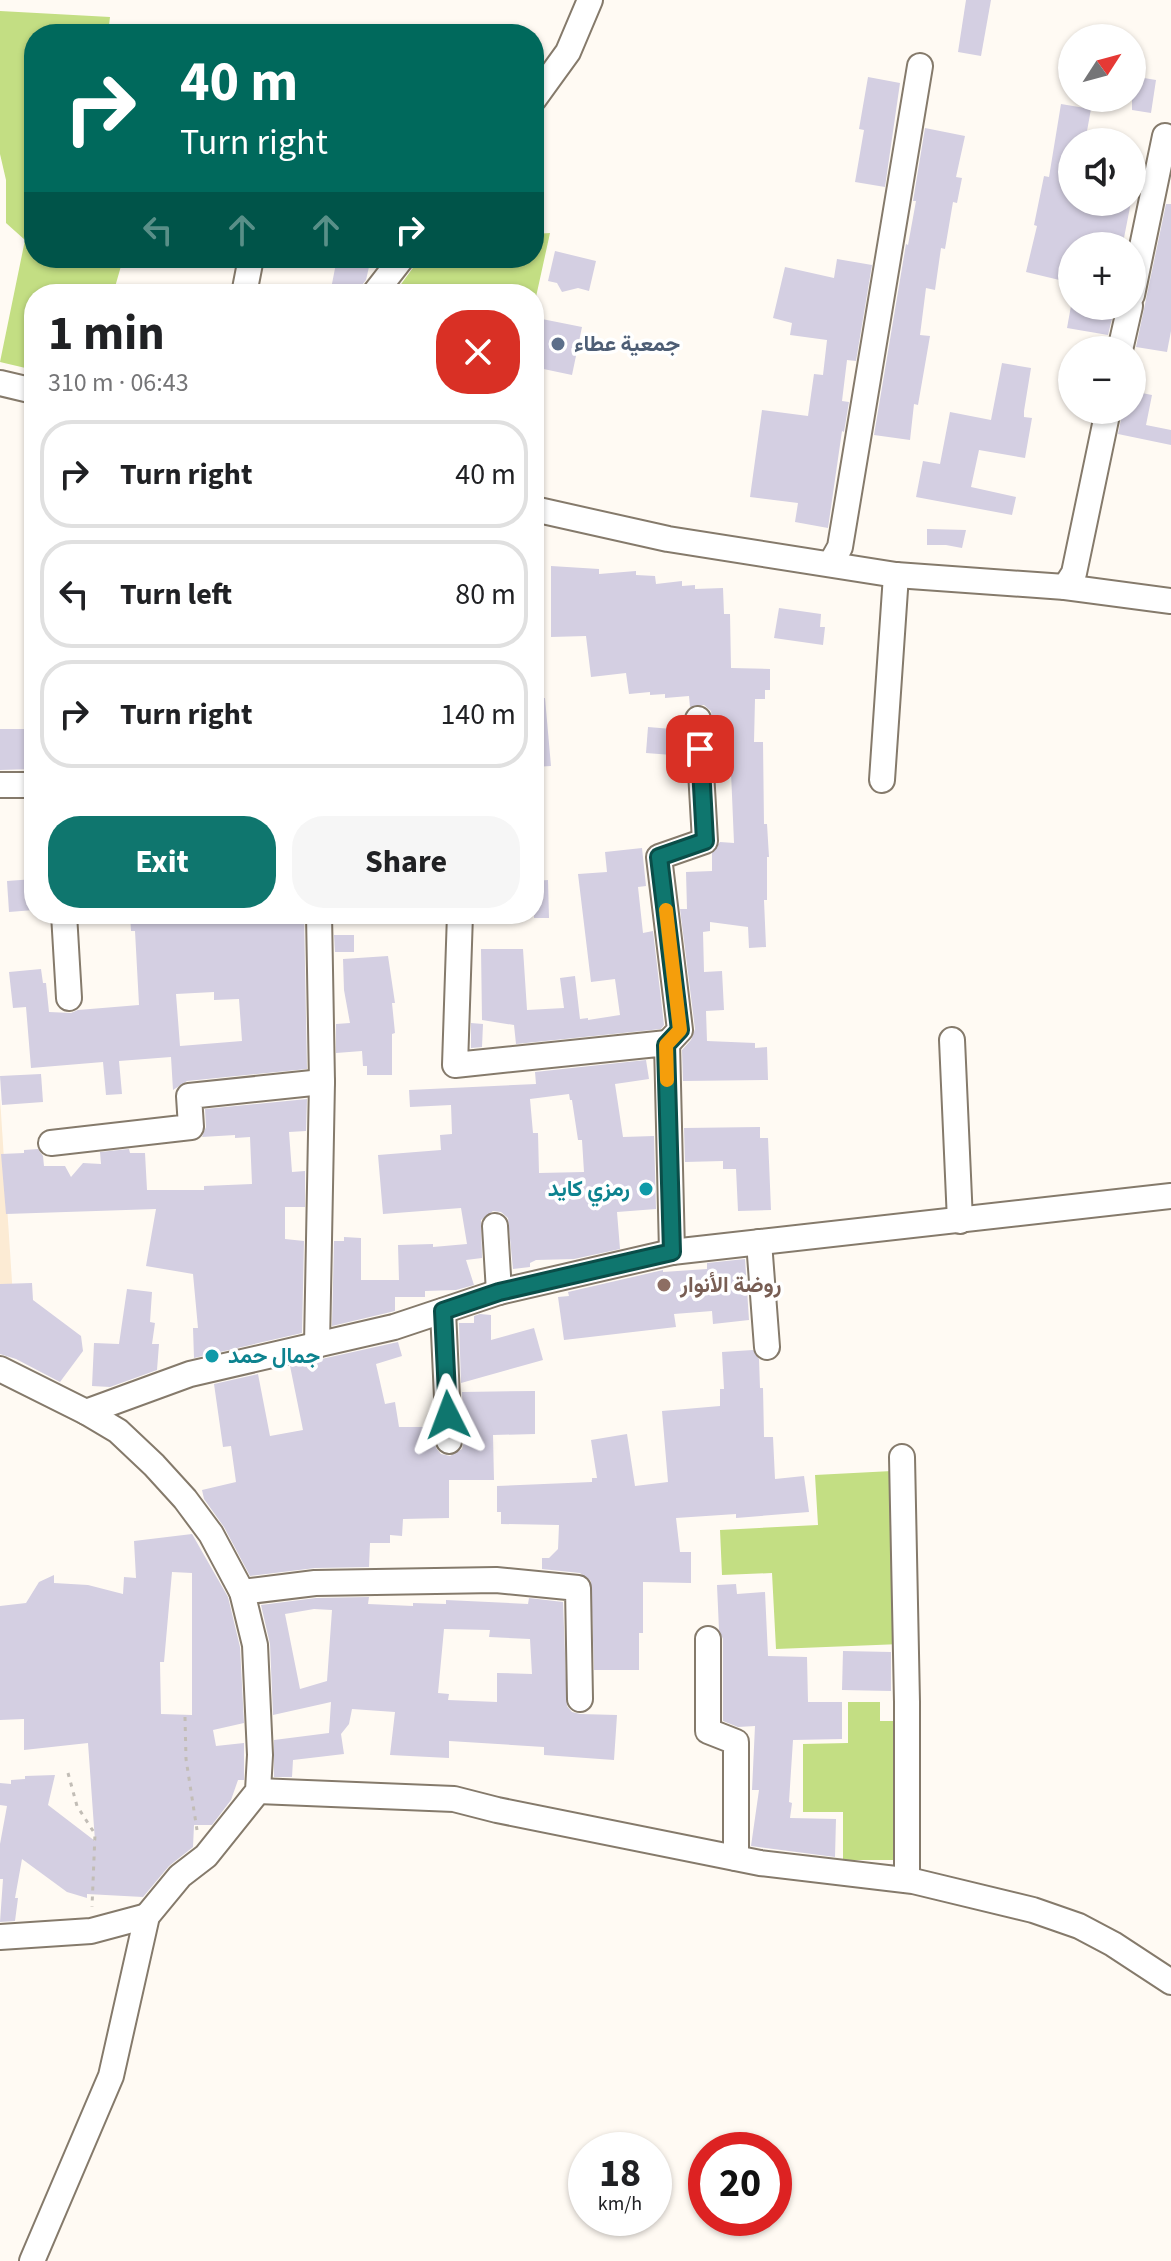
<!DOCTYPE html>
<meta charset="utf-8">
<style>
body{margin:0;font-family:"Source Sans 3",Vazirmatn,sans-serif;background:#f6f6f6;color:#202124;height:100vh;display:flex;flex-direction:column;font-size:30px;white-space:nowrap}
*{box-sizing:border-box;margin:0}
p{font-size:26px;color:#757577}
.icon{flex:none;width:44px;height:44px;fill:none;stroke:currentColor;stroke-width:2;stroke-linecap:round;stroke-linejoin:round}
.map{position:relative;flex:1;overflow:hidden}
.drawer{position:absolute;left:24px;top:284px;width:520px;height:640px;display:flex;flex-direction:column;background:#fff;border-radius:32px;box-shadow:0 2px 6px #0004}
.drawer>*{flex:none}
.banner{position:absolute;left:24px;top:24px;width:520px;height:244px;border-radius:32px;box-shadow:0 2px 6px #0004;background:#00695c;color:#fff;overflow:hidden}
.needle{width:52px;rotate:54deg}
.buttons{position:absolute;left:1058px;top:24px;display:grid;gap:16px}
.buttons a{display:grid;place-items:center;width:88px;height:88px;border-radius:50%;background:#fff;box-shadow:0 2px 6px #0004;font-size:40px}
.speed{position:absolute;left:568px;top:2132px;display:flex;gap:16px;font-size:40px;font-weight:700;text-align:center}
.speed>*{display:grid;place-content:center;width:104px;height:104px;border-radius:50%;background:#fff;box-shadow:0 2px 6px #0004;line-height:1}
.speed small{font-size:20px;font-weight:400}
.speed .limit{border:12px solid #d22;background:#fff;color:#111}
.pin{position:absolute;display:grid;place-items:center;width:68px;height:68px;color:#fff;margin:-34px;border-radius:16px;box-shadow:0 4px 12px #0006}
.me{position:absolute;width:88px;margin:-44px;rotate:357deg;stroke-linejoin:round;filter:drop-shadow(0 0 6px #0008)}
.turn{display:flex;align-items:center;gap:28px;height:168px;padding:0 24px;font-size:36px}
.turn .icon{width:104px;height:104px;stroke-width:2.5}
.turn b{display:block;font-size:56px;line-height:68px}
.lanes{display:flex;align-items:center;height:76px;padding:0 24px;background:#0003;justify-content:center;gap:40px;direction:ltr}
.lanes .off{opacity:.35}
.round{display:grid;place-items:center;flex:none;width:84px;height:84px;border-radius:32px;background:#f6f6f6}
.head{display:flex;align-items:center;justify-content:space-between;height:136px;padding:0 24px}
h1{font-size:48px;font-weight:700;line-height:60px}
.primary-button{display:flex;gap:16px;margin-top:auto;padding:16px 24px}
.primary-button a{flex:1;height:92px;border-radius:32px;background:#0f766e;color:#fff;font-size:32px;font-weight:700;line-height:92px;text-align:center}
.primary-button a+a{background:#f6f6f6;color:#202124}
ul{padding:0;list-style:none}
li{display:flex;align-items:center;gap:24px;height:108px;margin:0 16px 12px;padding:0 8px;border:4px solid #e0e0e0;border-radius:32px}
li div{flex:1}
li b{display:block;font-size:30px}
li em{font-style:normal}
.map>svg:first-child{display:block}
.built{fill:#fcebd4}
.green{fill:#c3de83}
.building{fill:#d4cfe2;fill-rule:evenodd}
.lines{fill:none;stroke-linecap:round;stroke-linejoin:round}
.minor-casing{stroke:#857a6b;stroke-width:28}
.path{stroke:#c2bdb6;stroke-width:3;stroke-dasharray:4 6;stroke-linecap:butt}
.minor{stroke:#fff;stroke-width:24}
.route-casing{stroke:#0a4d48;stroke-width:20}
.route{stroke:#0f766e;stroke-width:14}
.slow{stroke:#f59e0b;stroke-width:14}
.service-dot{fill:#5c6f8a;stroke:#fff;stroke-width:3}
.culture-dot{fill:#0f9aa8;stroke:#fff;stroke-width:3}
.education-dot{fill:#8d6e63;stroke:#fff;stroke-width:3}
.labels{text-anchor:middle;dominant-baseline:central;stroke-width:7;stroke-linejoin:round;paint-order:stroke}
.service-label{font-size:22px;font-weight:bold;fill:#4e5e75;stroke:#fff;text-anchor:start}
.culture-label{font-size:22px;font-weight:bold;fill:#0d838f;stroke:#fff;text-anchor:end}
.education-label{font-size:22px;font-weight:bold;fill:#785e54;stroke:#fff;text-anchor:start}
</style>
<div class="map">
<svg width="1171" height="2261" viewBox="0 0 1171 2261">
<rect width="100%" height="100%" fill="#fffaf3"/>
<polygon class="built" points="0,1098 15,1328 0,1318"/>
<g class="green">
<polygon points="0,11 110,17 108,34 34,34 34,258 109,258 121,266 113,294 34,294 34,370 0,362 25,240 6,223 6,180 0,154"/>
<polygon points="550,233 534,306 534,294 394,294 420,258 534,258 534,234"/>
<polygon points="892,1471 901,1644 776,1649 772,1573 722,1575 720,1530 818,1525 815,1475"/>
<polygon points="848,1702 880,1702 880,1721 897,1721 897,1860 843,1860 843,1812 803,1812 803,1744 848,1743"/>
</g>
<g class="building">
<polygon points="966,0 991,0 981,56 958,52"/>
<polygon points="1132,76 1156,80 1151,113 1132,110"/>
<polygon points="868,77 900,83 885,187 855,182 864,130 859,129"/>
<polygon points="1061,104 1091,109 1085,142 1072,142 1072,202 1131,202 1123,243 1098,238 1096,246 1072,246 1072,283 1026,272 1037,226 1034,225 1044,176 1049,177"/>
<polygon points="925,128 965,136 956,177 962,178 957,203 953,202 945,249 941,248 935,290 926,288 920,335 930,336 918,405 914,404 910,440 874,435 906,244 908,245 916,201 913,201"/>
<polygon points="1166,204 1171,204 1171,331 1167,352 1136,347"/>
<polygon points="555,251 596,261 589,291 578,288 562,292 557,283 548,281"/>
<polygon points="337,258 371,258 366,280 362,285 356,284 355,294 330,294"/>
<polygon points="837,259 872,265 856,361 847,360 842,401 849,402 844,432 842,431 828,528 795,522 798,503 750,497 762,410 808,416 814,374 823,375 827,340 790,335 792,323 773,318 785,267 834,278"/>
<polygon points="1071,306 1115,306 1108,335 1067,328"/>
<polygon points="542,319 582,327 572,375 534,367"/>
<polygon points="1002,363 1031,368 1024,411 1024,417 1032,418 1025,458 979,450 971,487 1016,497 1012,515 916,497 923,461 940,464 950,412 991,420"/>
<polygon points="1132,391 1152,395 1146,425 1171,430 1171,445 1118,434 1123,410 1132,410"/>
<polygon points="927,529 966,530 962,548 946,545 927,545"/>
<polygon points="551,566 599,569 599,574 636,571 636,575 655,576 656,584 682,581 682,586 695,585 695,589 723,588 724,614 730,614 731,668 770,669 770,690 765,690 765,699 755,699 754,742 763,742 764,824 767,824 769,857 767,857 767,900 764,900 766,947 749,948 748,927 710,922 710,931 703,932 704,972 722,971 724,1010 706,1011 707,1041 755,1043 755,1048 767,1047 768,1080 683,1081 682,1050 691,1040 695,1029 680,909 687,909 686,872 712,871 712,853 720,842 734,843 731,772 725,772 724,734 714,734 711,711 704,705 690,707 689,696 665,698 665,694 650,695 650,692 629,694 626,673 591,677 586,636 551,637"/>
<polygon points="779,608 821,614 820,627 825,627 823,645 774,638"/>
<polygon points="545,698 551,766 534,767 534,699"/>
<polygon points="648,727 684,730 685,756 646,753"/>
<polygon points="0,729 30,729 31,734 34,734 34,769 0,770"/>
<polygon points="642,848 646,886 638,887 643,933 653,931 664,1025 661,1029 516,1044 514,1025 482,1020 481,949 523,949 527,1010 564,1008 560,978 575,976 580,1019 588,1018 588,1020 620,1015 615,979 591,982 578,874 607,872 605,852"/>
<polygon points="34,879 34,910 9,912 7,881"/>
<polygon points="548,880 549,918 534,918 534,881"/>
<path d="M 130,914 L 304,914 L 307,1069 L 187,1081 L 173,1090 L 171,1057 L 119,1061 L 122,1094 L 106,1095 L 103,1062 L 31,1068 L 26,1007 L 13,1008 L 9,972 L 41,969 L 43,983 L 46,983 L 49,1012 L 71,1013 L 78,1010 L 139,1005 L 135,931 L 131,931 ZM 214,992 L 214,1000 L 239,999 L 242,1041 L 180,1046 L 176,994 Z"/>
<polygon points="334,935 354,935 354,952 335,952"/>
<polygon points="388,956 395,1003 392,1003 395,1033 392,1034 392,1075 367,1075 367,1066 363,1066 362,1051 336,1053 336,1024 350,1023 344,990 343,959"/>
<polygon points="471,1023 483,1024 482,1047 471,1048"/>
<path d="M 646,1060 L 649,1079 L 615,1084 L 623,1137 L 654,1136 L 656,1209 L 617,1212 L 620,1249 L 574,1259 L 536,1260 L 530,1263 L 530,1267 L 513,1269 L 508,1218 L 501,1212 L 493,1211 L 481,1220 L 482,1258 L 466,1260 L 474,1285 L 456,1290 L 425,1291 L 425,1297 L 395,1297 L 395,1311 L 332,1326 L 334,1241 L 344,1241 L 344,1237 L 361,1238 L 361,1280 L 399,1280 L 398,1245 L 433,1244 L 433,1247 L 467,1244 L 461,1208 L 383,1214 L 378,1155 L 441,1150 L 440,1135 L 452,1134 L 451,1105 L 410,1107 L 409,1090 L 536,1084 L 535,1072 ZM 569,1094 L 570,1100 L 572,1100 L 578,1140 L 582,1140 L 584,1172 L 539,1173 L 538,1133 L 533,1133 L 530,1099 Z"/>
<polygon points="41,1074 43,1102 2,1105 0,1076"/>
<polygon points="307,1099 306,1131 289,1132 292,1172 305,1171 305,1207 285,1207 285,1239 304,1241 302,1333 194,1358 193,1328 198,1328 193,1274 146,1266 156,1209 6,1214 1,1154 24,1153 24,1150 38,1149 43,1156 44,1166 65,1166 71,1177 83,1163 101,1164 100,1152 129,1149 130,1153 145,1153 147,1190 204,1190 204,1186 252,1184 250,1137 235,1138 235,1135 202,1137 206,1127 205,1109"/>
<polygon points="760,1127 760,1138 768,1138 771,1210 738,1211 736,1169 723,1169 723,1161 685,1162 684,1128"/>
<polygon points="745,1259 749,1320 713,1324 712,1311 674,1314 676,1327 564,1340 558,1297 569,1296 568,1292 663,1270 663,1272 707,1269 707,1263"/>
<polygon points="32,1283 33,1300 81,1336 83,1351 60,1382 16,1359 0,1354 0,1284"/>
<polygon points="127,1289 152,1292 150,1322 155,1323 152,1344 159,1344 157,1370 110,1387 92,1386 94,1343 119,1344"/>
<polygon points="480,1314 491,1315 491,1340 534,1328 543,1360 461,1383 459,1323 474,1323 474,1316"/>
<polygon points="398,1342 402,1356 376,1364 385,1404 395,1402 399,1427 433,1427 436,1448 441,1454 450,1456 462,1449 464,1441 462,1392 535,1391 535,1434 493,1435 494,1480 449,1480 449,1518 403,1519 402,1536 390,1535 390,1543 370,1543 369,1567 315,1568 250,1576 224,1527 204,1499 202,1490 236,1482 231,1446 223,1447 214,1384 258,1374 270,1436 303,1430 290,1366"/>
<polygon points="753,1350 759,1359 760,1388 763,1388 764,1437 773,1437 775,1479 804,1476 809,1512 736,1518 736,1514 676,1518 680,1552 691,1552 691,1583 643,1582 643,1633 639,1633 639,1670 594,1670 591,1581 580,1573 542,1569 542,1558 549,1558 558,1549 559,1525 501,1524 501,1512 497,1512 497,1486 592,1482 592,1478 597,1478 591,1440 627,1434 635,1486 668,1482 662,1411 720,1406 720,1389 724,1389 722,1352"/>
<path d="M 192,1534 L 228,1597 L 240,1647 L 244,1723 L 213,1730 L 216,1746 L 244,1743 L 244,1780 L 238,1780 L 231,1800 L 212,1825 L 194,1825 L 193,1847 L 169,1866 L 143,1897 L 87,1894 L 87,1898 L 67,1892 L 22,1859 L 15,1898 L 18,1898 L 15,1921 L 0,1922 L 3,1879 L 0,1879 L 0,1844 L 7,1806 L 0,1805 L 0,1783 L 11,1784 L 11,1780 L 25,1779 L 25,1776 L 55,1775 L 48,1805 L 95,1841 L 88,1743 L 24,1750 L 24,1719 L 0,1720 L 0,1606 L 26,1603 L 39,1582 L 54,1575 L 54,1583 L 88,1585 L 123,1594 L 124,1577 L 136,1578 L 134,1541 ZM 172,1572 L 192,1573 L 192,1715 L 161,1714 L 160,1662 L 164,1662 Z"/>
<polygon points="736,1584 737,1594 765,1592 768,1656 807,1657 808,1702 842,1702 842,1739 793,1740 789,1802 792,1803 790,1818 836,1819 835,1857 751,1846 759,1790 752,1790 755,1726 738,1727 723,1721 723,1639 719,1630 717,1585"/>
<path d="M 369,1597 L 368,1604 L 413,1606 L 413,1603 L 446,1604 L 446,1600 L 528,1604 L 529,1598 L 563,1602 L 567,1706 L 572,1712 L 580,1714 L 617,1715 L 614,1760 L 544,1755 L 544,1747 L 449,1741 L 449,1758 L 390,1755 L 395,1712 L 352,1709 L 349,1724 L 341,1734 L 344,1754 L 293,1760 L 292,1777 L 274,1777 L 274,1740 L 329,1733 L 331,1702 L 273,1715 L 270,1644 L 261,1605 L 316,1598 ZM 314,1609 L 332,1610 L 327,1681 L 300,1689 L 285,1614 ZM 444,1629 L 490,1630 L 489,1637 L 530,1639 L 532,1674 L 497,1673 L 497,1702 L 448,1700 L 449,1694 L 438,1693 Z"/>
<polygon points="843,1651 891,1652 891,1691 842,1690"/>
</g>
<g class="lines">
<defs>
<g id="minor">
<polyline points="534,99 568,52 590,0"/>
<polyline points="244,294 251,258"/>
<polyline points="374,294 402,258"/>
<polyline points="1132,295 1165,136"/>
<polyline points="1120,350 1130,306"/>
<polyline points="0,383 34,391"/>
<polyline points="534,509 668,539 896,575 1065,587 1171,601"/>
<polyline points="831,563 840,547 920,66"/>
<polyline points="1065,587 1074,573 1108,410"/>
<polyline points="882,780 896,575"/>
<polyline points="0,785 34,785"/>
<polyline points="64,914 69,998"/>
<polyline points="460,914 455,1065 667,1043 672,1252"/>
<polyline points="952,1040 960,1221"/>
<polyline points="666,1045 680,1030 659,857 705,841 698,719"/>
<polyline points="51,1143 191,1127 189,1096 322,1082"/>
<polyline points="495,1226 499,1292"/>
<polyline points="759,1242 767,1347"/>
<polyline points="443,1311 449,1441"/>
<polyline points="317,1345 322,1082 319,914"/>
<polyline points="0,1369 86,1412 118,1431 154,1465 185,1499 211,1534 242,1592 255,1645 260,1755 258,1791 206,1856 180,1876 147,1916 111,2076 32,2261"/>
<polyline points="86,1412 190,1374 394,1327 499,1292 672,1252 1171,1196"/>
<polyline points="902,1457 907,1702 907,1880"/>
<polyline points="242,1592 315,1583 496,1580 578,1588 580,1699"/>
<polyline points="708,1639 708,1731 736,1742 736,1858"/>
<polyline points="258,1791 454,1799 497,1810 760,1863 913,1881 1033,1910 1079,1926 1113,1944 1171,1982"/>
<polyline points="0,1937 91,1931 147,1916"/>
</g>
</defs>
<use href="#minor" class="minor-casing"/>
<g class="path">
<polyline points="185,1717 186,1759 197,1830"/>
<polyline points="68,1773 77,1806 95,1834 92,1907"/>
</g>
<use href="#minor" class="minor"/>
</g>
<g class="lines">
<defs>
<polyline id="route" points="448,1415 443,1311 499,1292 672,1252 666,1045 680,1030 659,857 705,841 700,749"/>
</defs>
<use href="#route" class="route-casing"/>
<use href="#route" class="route"/>
<polyline class="slow" points="666,910 680,1030 666,1045 667,1080"/>
</g>
<circle class="service-dot" cx="558" cy="344" r="8"/>
<g class="culture-dot">
<circle cx="646" cy="1189" r="8"/>
<circle cx="212" cy="1356" r="8"/>
</g>
<circle class="education-dot" cx="664" cy="1285" r="8"/>
<g class="labels">
<g class="service-label">
<text x="574" y="344">جمعية عطاء</text>
</g>
<g class="culture-label">
<text x="630" y="1189">رمزي كايد</text>
<text x="228" y="1356" text-anchor="start">جمال حمد</text>
</g>
<g class="education-label">
<text x="680" y="1285">روضة الأنوار</text>
</g>
</g>
</svg>
<div class="buttons">
<a><svg class="needle" viewBox="-14 -14 28 28"><path d="M0-13l5 13h-10z" fill="#e53935"/><path d="M0 13l5-13h-10z" fill="#757577"/></svg></a>
<a><svg class="icon" aria-label="sound" viewBox="0 0 24 24"><path d="M4 9h4l5-4v14l-5-4H4zM17 9q2 3 0 6"/></svg></a>
<a>+</a>
<a>−</a>
</div>
<div class="speed"><div>18<small>km/h</small></div><div class="limit">20</div></div>
<div class="pin" style="left:700px;top:749px;background:#d93025"><svg class="icon" aria-label="arrive" viewBox="0 0 24 24"><path d="M6 21V4h12l-3 4 3 4H6"/></svg></div>
<svg class="me" style="left:448px;top:1415px" viewBox="-20 -20 40 40"><path d="M0-17L14 15 0 8-14 15z" fill="#0f766e" stroke="#fff" stroke-width="4"/></svg>
<div class="banner">
<div class="turn"><svg class="icon" aria-label="right" viewBox="0 0 24 24"><path d="M7 20v-9h11M14 6l5 5-5 5"/></svg><div><b>40 m</b>Turn right</div></div>
<div class="lanes"><svg class="icon off" aria-label="left" viewBox="0 0 24 24"><path d="M17 20v-9H6M10 6l-5 5 5 5"/></svg><svg class="icon off" aria-label="ahead" viewBox="0 0 24 24"><path d="M12 20V5M6 11l6-6 6 6"/></svg><svg class="icon off" aria-label="ahead" viewBox="0 0 24 24"><path d="M12 20V5M6 11l6-6 6 6"/></svg><svg class="icon" aria-label="right" viewBox="0 0 24 24"><path d="M7 20v-9h11M14 6l5 5-5 5"/></svg></div>
</div>
<section class="drawer">
<div class="head"><div><h1>1 min</h1><p>310 m · 06:43</p></div><a class="round" style="background:#d93025;color:#fff"><svg class="icon" aria-label="close" viewBox="0 0 24 24"><path d="M6 6l12 12M18 6L6 18"/></svg></a></div>
<ul>
<li><svg class="icon" aria-label="right" viewBox="0 0 24 24"><path d="M7 20v-9h11M14 6l5 5-5 5"/></svg><div><b>Turn right</b></div><em>40 m</em></li>
<li><svg class="icon" aria-label="left" viewBox="0 0 24 24"><path d="M17 20v-9H6M10 6l-5 5 5 5"/></svg><div><b>Turn left</b></div><em>80 m</em></li>
<li><svg class="icon" aria-label="right" viewBox="0 0 24 24"><path d="M7 20v-9h11M14 6l5 5-5 5"/></svg><div><b>Turn right</b></div><em>140 m</em></li>
</ul>
<div class="primary-button"><a>Exit</a><a>Share</a></div>
</section>
</div>
